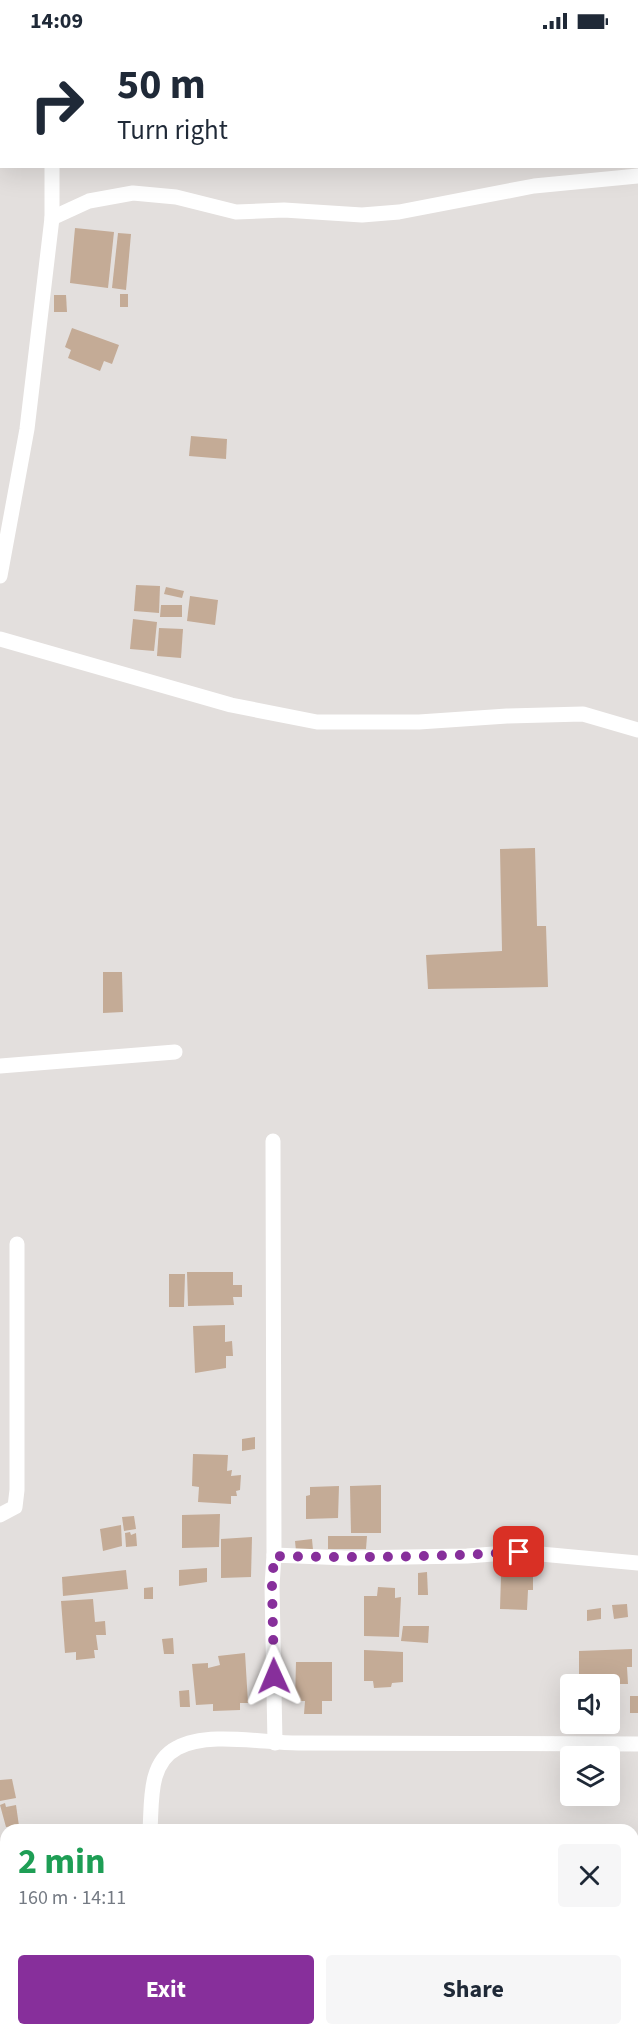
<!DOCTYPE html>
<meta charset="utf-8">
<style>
body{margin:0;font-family:"Source Sans 3",sans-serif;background:#f6f6f7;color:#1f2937;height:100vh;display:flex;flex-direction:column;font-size:22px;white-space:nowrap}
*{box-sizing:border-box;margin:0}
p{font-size:20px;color:#747a83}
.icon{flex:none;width:33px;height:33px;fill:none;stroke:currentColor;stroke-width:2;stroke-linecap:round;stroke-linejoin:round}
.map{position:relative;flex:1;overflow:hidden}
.drawer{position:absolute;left:0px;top:1782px;width:639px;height:212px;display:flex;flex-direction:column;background:#fff;border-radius:18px 18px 0 0;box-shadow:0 6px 24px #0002}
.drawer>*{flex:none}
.hud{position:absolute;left:0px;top:0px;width:639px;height:126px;box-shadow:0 6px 24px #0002;background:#fff;color:#1f2937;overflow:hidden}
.buttons{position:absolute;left:560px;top:1632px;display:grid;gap:12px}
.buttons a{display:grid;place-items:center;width:60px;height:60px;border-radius:6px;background:#fff;box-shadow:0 6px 24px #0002;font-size:30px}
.pin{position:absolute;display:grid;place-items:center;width:51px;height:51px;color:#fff;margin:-26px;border-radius:12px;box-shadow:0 3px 9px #0006}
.me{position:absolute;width:66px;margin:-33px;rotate:359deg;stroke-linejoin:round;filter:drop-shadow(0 0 4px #0008)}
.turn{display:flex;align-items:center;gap:21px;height:126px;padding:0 18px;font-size:27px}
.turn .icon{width:78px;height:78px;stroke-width:2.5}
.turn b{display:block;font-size:42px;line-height:51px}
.round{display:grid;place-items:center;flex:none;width:63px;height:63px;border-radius:6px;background:#f6f6f7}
.overview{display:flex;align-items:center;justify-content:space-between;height:102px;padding:0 18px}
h1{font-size:36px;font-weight:700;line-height:45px;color:#1e9e55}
.button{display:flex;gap:12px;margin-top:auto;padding:12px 18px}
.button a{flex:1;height:69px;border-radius:6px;background:#872f9b;color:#fff;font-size:24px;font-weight:700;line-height:69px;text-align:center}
.button a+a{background:#f6f6f7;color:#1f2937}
.status{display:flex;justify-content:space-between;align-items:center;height:42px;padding:0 30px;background:#fff;direction:ltr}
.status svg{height:16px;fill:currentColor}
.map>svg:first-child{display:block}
.building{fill:#c4ab96}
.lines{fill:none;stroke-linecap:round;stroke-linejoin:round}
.minor{stroke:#fff;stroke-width:15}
.route{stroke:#872f9b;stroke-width:10;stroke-dasharray:0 18}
</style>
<div class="status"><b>14:09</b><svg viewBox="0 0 49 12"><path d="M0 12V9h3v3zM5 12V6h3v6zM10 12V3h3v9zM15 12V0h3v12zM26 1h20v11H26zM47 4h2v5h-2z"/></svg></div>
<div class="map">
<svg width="638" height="1993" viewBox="0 0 638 1993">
<rect width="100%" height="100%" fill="#e3dfdd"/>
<g class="building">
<polygon points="75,186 114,190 108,246 70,241"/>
<polygon points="118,191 131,192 126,248 112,246"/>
<rect x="120" y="252" width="8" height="13"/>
<polygon points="54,253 66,253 67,270 54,270"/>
<polygon points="72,286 119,303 112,322 104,319 100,329 68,316 71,308 65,305"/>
<polygon points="191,394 227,397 226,417 189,414"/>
<polygon points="136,543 160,544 159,571 134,569"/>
<polygon points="166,545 184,549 182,556 164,552"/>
<polygon points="190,554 218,558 215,583 187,579"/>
<polygon points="161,563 182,563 182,575 160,575"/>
<polygon points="133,577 157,580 154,609 130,607"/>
<polygon points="159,586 183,587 181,616 157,614"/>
<polygon points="535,806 537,884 546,884 548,945 428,947 426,913 502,909 500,807"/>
<polygon points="103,930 122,930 123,970 103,971"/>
<polygon points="187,1230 233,1230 233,1243 242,1243 242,1255 233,1255 234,1263 188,1264"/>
<polygon points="169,1232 185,1232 184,1265 169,1265"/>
<polygon points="225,1283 225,1300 232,1299 233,1314 226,1314 226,1326 195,1331 193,1284"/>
<polygon points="255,1395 255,1407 242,1409 242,1397"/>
<polygon points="193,1412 228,1413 227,1429 232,1428 231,1434 241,1433 240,1448 236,1449 237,1454 231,1454 231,1462 198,1460 199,1445 192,1444"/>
<polygon points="381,1443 381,1491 351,1491 350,1444"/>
<polygon points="339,1444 338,1476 306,1477 306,1454 310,1453 310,1445"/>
<polygon points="220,1472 219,1505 182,1506 182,1473"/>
<polygon points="134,1474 136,1487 124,1489 122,1475"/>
<polygon points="121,1483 122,1504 103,1509 100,1487"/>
<polygon points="130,1490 131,1493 136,1491 137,1504 126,1505 125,1491"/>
<polygon points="328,1494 367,1494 366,1507 328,1507"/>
<polygon points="252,1495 251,1535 221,1536 221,1497"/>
<polygon points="312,1497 313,1508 296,1509 295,1499"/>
<polygon points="207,1526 207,1540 179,1544 179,1528"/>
<polygon points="126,1528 128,1547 63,1554 62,1535"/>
<polygon points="427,1530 428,1553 418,1553 418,1531"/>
<polygon points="501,1534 533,1534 533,1548 528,1548 527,1568 500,1567"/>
<polygon points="153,1545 153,1557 144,1557 144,1546"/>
<polygon points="378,1545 395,1546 395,1556 401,1555 399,1595 364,1594 364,1554 377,1554"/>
<polygon points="93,1557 95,1580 105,1579 106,1593 96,1593 98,1608 94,1608 95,1616 76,1618 76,1610 65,1611 61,1559"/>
<polygon points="627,1562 628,1575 614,1577 612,1563"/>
<polygon points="601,1566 601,1577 587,1579 587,1568"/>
<polygon points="403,1584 429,1584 428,1601 401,1599"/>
<polygon points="173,1596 174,1612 164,1612 162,1597"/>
<polygon points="632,1607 632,1625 627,1625 628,1642 619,1642 618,1651 609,1651 609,1642 584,1642 584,1633 579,1633 579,1609"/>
<polygon points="364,1608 403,1610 403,1640 392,1641 391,1645 374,1646 373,1639 364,1639"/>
<polygon points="245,1611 248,1661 240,1661 240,1668 213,1669 213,1662 196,1663 192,1622 208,1621 208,1626 220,1623 218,1614"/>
<polygon points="296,1620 332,1620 332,1659 322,1659 322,1672 304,1672 305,1659 295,1659"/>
<polygon points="189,1648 190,1665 180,1665 179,1649"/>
<rect x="630" y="1654" width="8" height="17"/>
<polygon points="12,1737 16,1756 0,1759 0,1738"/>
<polygon points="5,1761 6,1765 16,1763 19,1784 6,1785 0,1763"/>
</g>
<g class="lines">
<g class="minor">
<polyline points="48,0 48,2"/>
<polyline points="52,176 89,159 133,151 176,155 236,170 284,168 362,173 399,170 534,144 638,134"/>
<polyline points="0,534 27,387 52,176 52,124"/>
<polyline points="0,597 231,663 317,680 419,680 507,674 583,672 638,688"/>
<polyline points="0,1024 175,1010"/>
<polyline points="273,1099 274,1513"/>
<polyline points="0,1473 15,1465 17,1448 17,1202"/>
<polyline points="275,1701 272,1544 274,1513 346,1516 467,1514 519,1510 638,1521"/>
<path d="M 150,1788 C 152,1760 148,1721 177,1706 C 207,1689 263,1701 298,1701 C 411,1701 525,1702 638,1702"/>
<polyline points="0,1911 6,1910"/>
</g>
</g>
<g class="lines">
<path class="route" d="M 274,1634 L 272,1544 L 274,1514 C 356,1516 437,1515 519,1510"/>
</g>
</svg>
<div class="buttons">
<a><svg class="icon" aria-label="sound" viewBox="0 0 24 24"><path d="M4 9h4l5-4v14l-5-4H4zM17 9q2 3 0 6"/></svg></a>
<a><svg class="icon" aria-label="layers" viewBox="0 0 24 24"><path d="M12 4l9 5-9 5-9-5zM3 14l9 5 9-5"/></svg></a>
</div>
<div class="pin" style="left:519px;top:1510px;background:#d93025"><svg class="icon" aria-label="arrive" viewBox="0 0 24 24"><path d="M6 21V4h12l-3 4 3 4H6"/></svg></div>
<svg class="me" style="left:274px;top:1634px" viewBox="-20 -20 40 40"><path d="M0-17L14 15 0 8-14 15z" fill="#872f9b" stroke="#fff" stroke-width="4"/></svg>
<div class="hud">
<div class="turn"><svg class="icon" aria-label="right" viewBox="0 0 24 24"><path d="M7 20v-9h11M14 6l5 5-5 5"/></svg><div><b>50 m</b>Turn right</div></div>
</div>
<section class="drawer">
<div class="overview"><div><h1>2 min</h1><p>160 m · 14:11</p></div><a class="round"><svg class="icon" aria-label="close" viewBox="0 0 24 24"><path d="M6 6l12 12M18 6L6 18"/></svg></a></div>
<div class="button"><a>Exit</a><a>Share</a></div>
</section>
</div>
